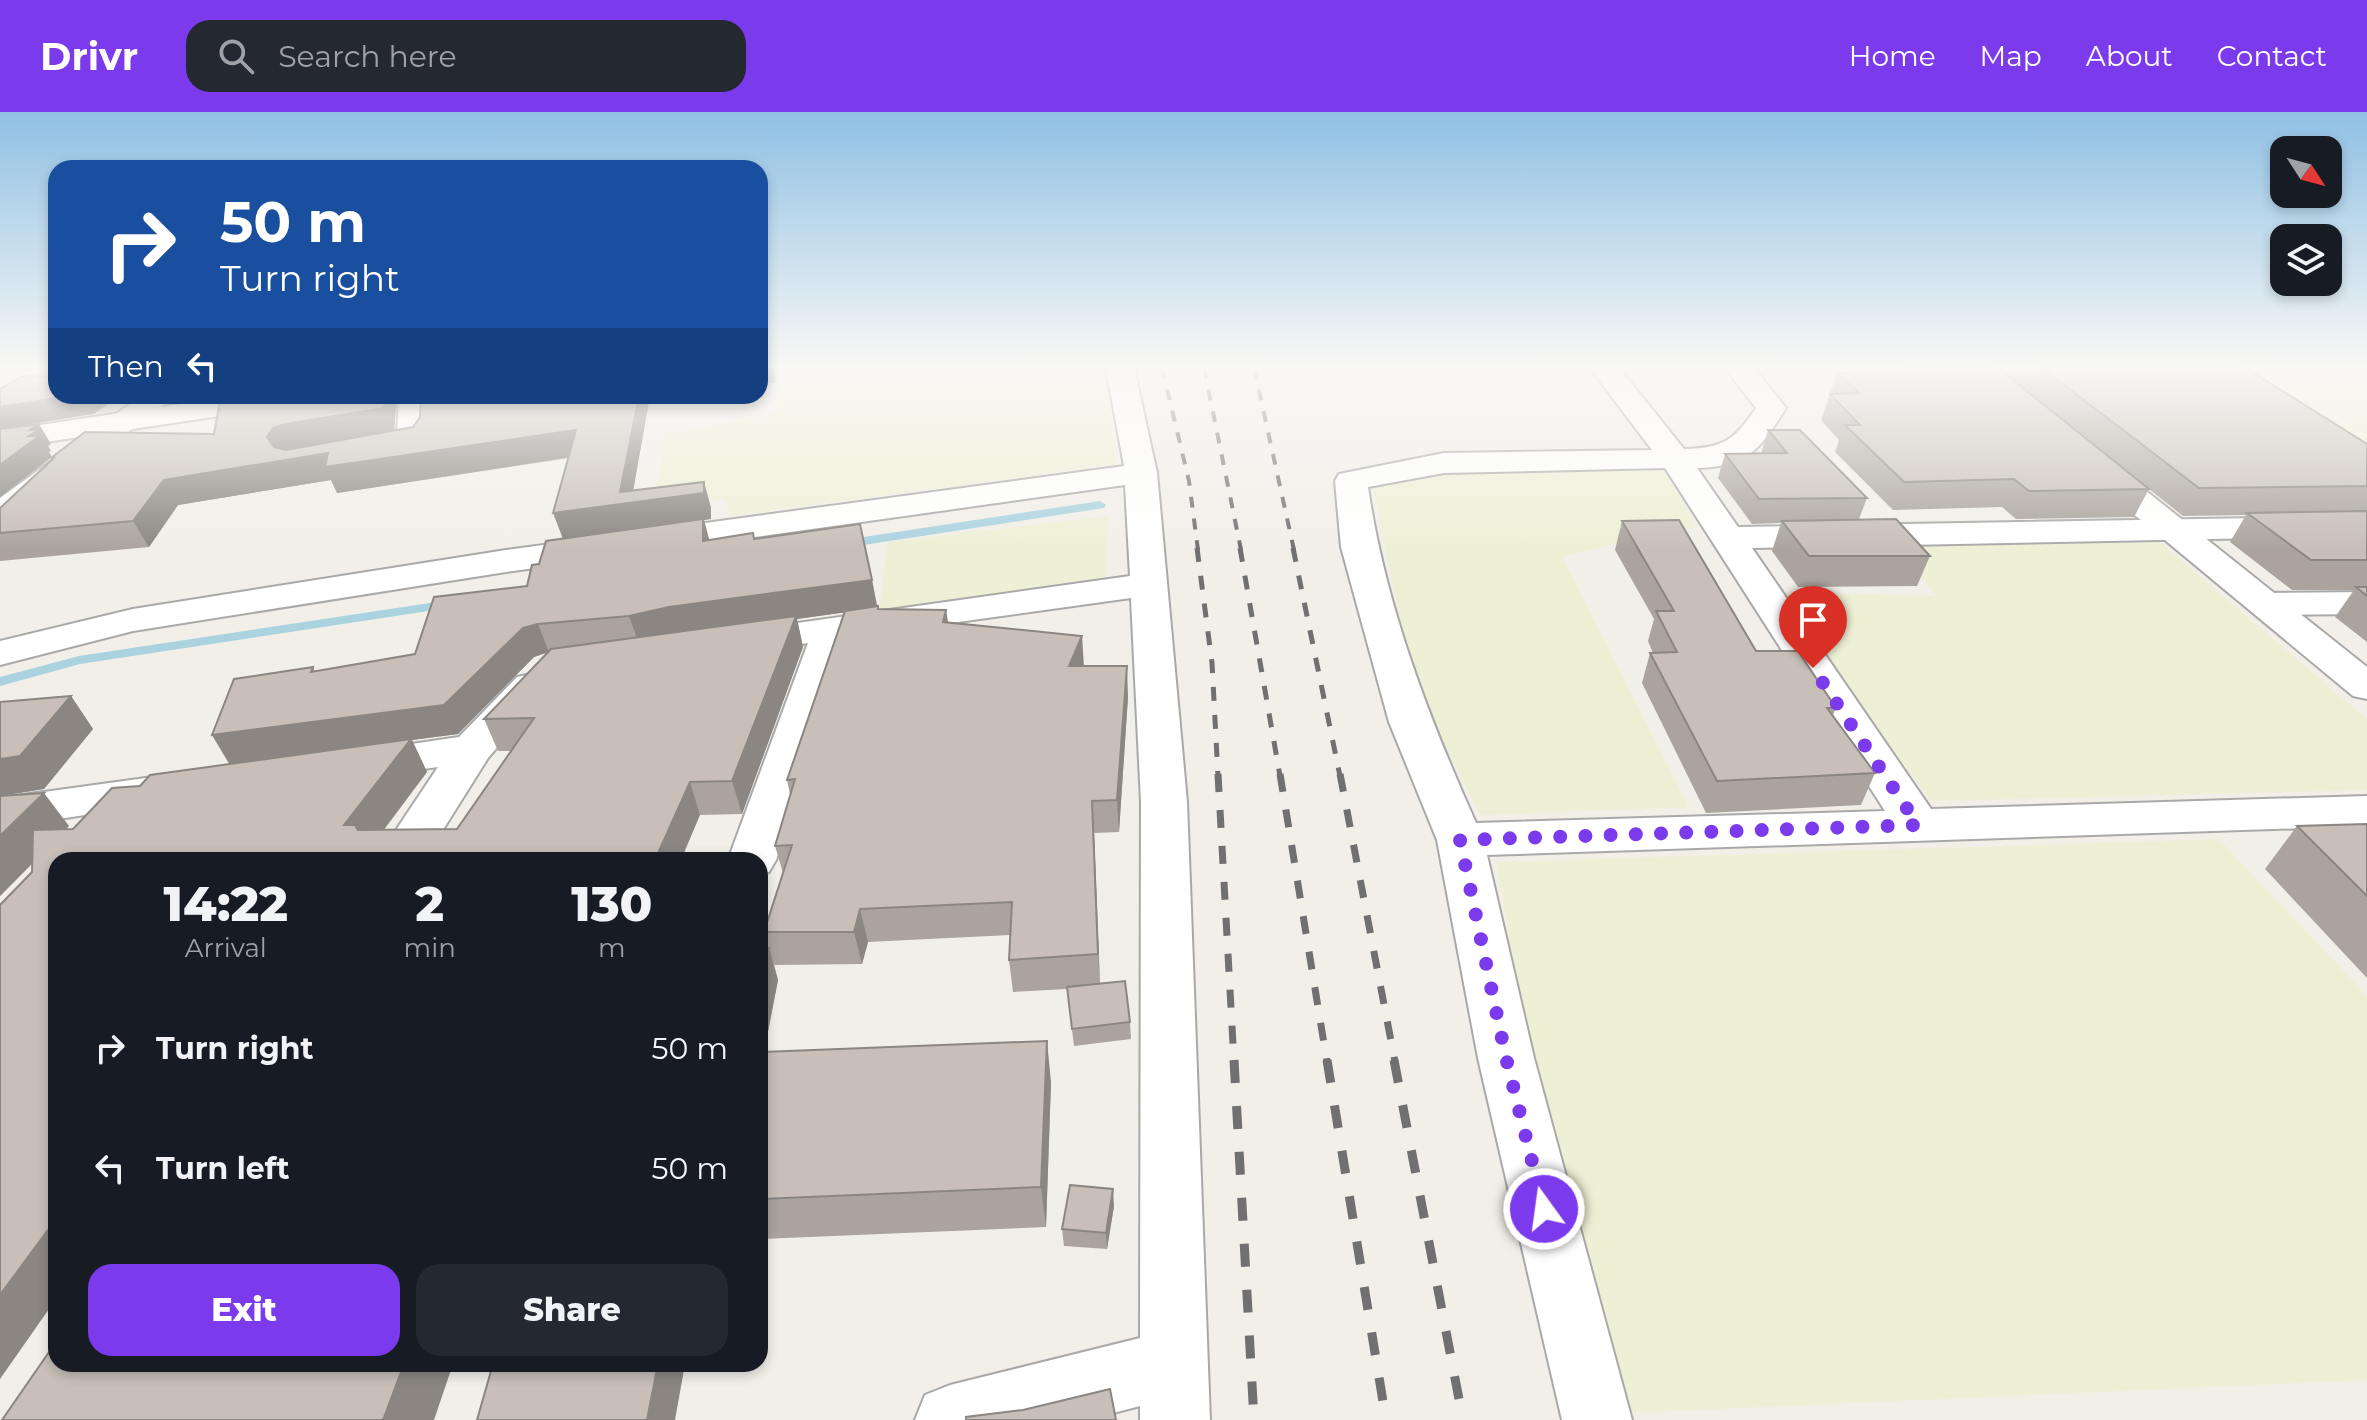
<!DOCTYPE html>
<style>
body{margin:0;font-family:Montserrat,sans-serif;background:#242831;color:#f1f3f6;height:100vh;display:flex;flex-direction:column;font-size:30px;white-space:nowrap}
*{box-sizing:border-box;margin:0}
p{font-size:26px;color:#9ea1a6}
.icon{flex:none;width:44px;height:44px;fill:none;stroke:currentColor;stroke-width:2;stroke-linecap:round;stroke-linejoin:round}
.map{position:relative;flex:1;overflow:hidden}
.side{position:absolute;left:48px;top:740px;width:720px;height:520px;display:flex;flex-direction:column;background:#171b24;border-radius:24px;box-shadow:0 4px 12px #0003}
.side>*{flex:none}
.guide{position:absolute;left:48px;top:48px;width:720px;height:244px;border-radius:24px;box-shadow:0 4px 12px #0003;background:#1a4fa0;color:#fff;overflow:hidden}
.needle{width:52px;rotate:126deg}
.controls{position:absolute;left:2270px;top:24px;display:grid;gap:16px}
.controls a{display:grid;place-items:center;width:72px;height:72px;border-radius:16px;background:#171b24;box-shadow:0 4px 12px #0003;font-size:40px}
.pin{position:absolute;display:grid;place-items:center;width:68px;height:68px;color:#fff;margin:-82px -34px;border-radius:50% 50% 50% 0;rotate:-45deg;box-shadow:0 0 8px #0007}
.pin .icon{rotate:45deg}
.me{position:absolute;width:88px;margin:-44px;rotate:346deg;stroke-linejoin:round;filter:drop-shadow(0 0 6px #0008)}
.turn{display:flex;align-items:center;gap:28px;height:168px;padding:0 40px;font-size:36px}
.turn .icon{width:104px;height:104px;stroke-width:2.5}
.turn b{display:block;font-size:56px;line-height:68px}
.then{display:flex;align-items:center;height:76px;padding:0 40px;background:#0003;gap:16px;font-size:30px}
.eta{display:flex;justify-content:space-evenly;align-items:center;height:136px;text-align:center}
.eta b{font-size:48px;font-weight:800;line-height:56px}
.button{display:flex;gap:16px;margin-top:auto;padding:16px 40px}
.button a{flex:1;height:92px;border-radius:24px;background:#7c3aed;color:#fff;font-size:32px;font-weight:800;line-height:92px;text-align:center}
.button a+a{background:#242831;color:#f1f3f6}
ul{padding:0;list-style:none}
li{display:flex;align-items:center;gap:24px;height:120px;padding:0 40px}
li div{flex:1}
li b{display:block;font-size:30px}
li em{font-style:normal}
header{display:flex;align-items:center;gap:48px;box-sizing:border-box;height:112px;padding:0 40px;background:#7c3aed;color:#fff}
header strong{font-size:38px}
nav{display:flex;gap:44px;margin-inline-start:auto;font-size:28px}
.search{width:560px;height:72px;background:#242831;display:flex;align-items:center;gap:20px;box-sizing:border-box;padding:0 28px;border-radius:24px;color:#9ea1a6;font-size:30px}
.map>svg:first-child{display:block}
.farmland{fill:#eef0d5}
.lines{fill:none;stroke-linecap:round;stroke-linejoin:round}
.stream{fill:#aad3df;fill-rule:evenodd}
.minor-casing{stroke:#a9a9a9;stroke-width:4}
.tertiary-casing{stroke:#a9a9a9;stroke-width:4}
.minor{fill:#fff;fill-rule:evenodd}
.tertiary{fill:#fff;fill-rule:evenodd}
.rail-far3{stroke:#707070;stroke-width:4;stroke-dasharray:11 11;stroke-linecap:butt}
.rail-far2{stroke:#707070;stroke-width:5;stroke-dasharray:14 14;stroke-linecap:butt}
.rail-far1{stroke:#707070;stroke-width:7;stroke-dasharray:18 18;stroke-linecap:butt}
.rail{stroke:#707070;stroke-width:9;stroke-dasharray:23 23;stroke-linecap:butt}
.wall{fill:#aba49e;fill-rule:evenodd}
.shaded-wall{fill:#8b8681}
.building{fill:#c7bfb8;stroke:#8b8681;stroke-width:2}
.route{stroke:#7c3aed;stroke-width:14;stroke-dasharray:0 25.2}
</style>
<header>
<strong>Drivr</strong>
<div class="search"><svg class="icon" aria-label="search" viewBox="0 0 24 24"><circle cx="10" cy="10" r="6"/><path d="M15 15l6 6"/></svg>Search here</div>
<nav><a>Home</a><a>Map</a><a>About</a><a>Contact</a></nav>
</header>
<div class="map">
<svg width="2367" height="1308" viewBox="0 0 2367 1308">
<rect width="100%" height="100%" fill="#f2efe9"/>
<g class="farmland">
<polygon points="780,256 1105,256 1117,352 731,404 724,386 653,394 667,323 777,300"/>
<polygon points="1748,256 1851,256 1869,272 1764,277"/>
<polygon points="2203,256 2367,256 2367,363"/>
<polygon points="1656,355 1669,363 1695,415 1562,444 1689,695 1480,703 1412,568 1373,375 1449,360"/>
<polygon points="1107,404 1105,473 879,503 888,430"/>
<polygon points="2158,429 2367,607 2367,678 1930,689 1782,481 1936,484 1892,430"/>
<polygon points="2219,727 2367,884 2367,1268 1629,1301 1523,914 1497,750"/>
</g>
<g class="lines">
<g class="stream">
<polygon points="1100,389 1106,393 1104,396 844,436 838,432 844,428"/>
<polygon points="450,488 455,489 455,495 80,552 0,574 0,565 79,544"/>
</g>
<defs>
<g id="minor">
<polygon points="1106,256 1134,256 1157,361 1187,690 1210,1308 1140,1308 1140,1294 1087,1308 915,1308 925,1283 950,1273 1140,1226 1141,690 1131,486 849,525 776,748 769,760 760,762 760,748 728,748 808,531 741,541 727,537 722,529 727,521 1130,464 1125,373 506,460 133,519 0,553 0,529 133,497 506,438 1124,354"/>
<path d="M 1590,256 L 1619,256 L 1684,337 C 1723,336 1734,329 1756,296 L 1725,256 L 1754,256 L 1786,296 C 1760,337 1748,355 1697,356 L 1738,415 L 2367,404 L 2367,424 L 1752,436 L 1931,697 L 2367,684 L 2367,714 L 1487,743 L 1534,946 L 1632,1308 L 1562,1308 L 1478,946 L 1437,728 L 1389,610 L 1341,435 L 1335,369 L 1339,362 L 1444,341 L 1652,338 ZM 1665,356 L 1885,699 L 1476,711 C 1428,604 1385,492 1368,375 L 1444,361 Z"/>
<polygon points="234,284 308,284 303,290 293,293 0,337 0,319"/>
<polygon points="399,284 429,284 427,330 423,337 369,346 358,344 353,337 358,330 397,323"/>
<polygon points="2367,480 2367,502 2265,503 2252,500 2246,492 2252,484 2265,481"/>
<polygon points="531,562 545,565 551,574 488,646 424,748 376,748 438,655 359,666 343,662 337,652 343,642 459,625 517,565"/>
<polygon points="160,664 176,669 183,679 176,689 0,716 0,686"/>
</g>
<g id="tertiary">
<polygon points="141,284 175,284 12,409 0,412 0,386"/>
<polygon points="2095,344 2106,347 2367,555 2367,587 2353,584 2084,361 2079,354 2084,347"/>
</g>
</defs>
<use href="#minor" class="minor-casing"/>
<use href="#tertiary" class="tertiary-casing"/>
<use href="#minor" class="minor"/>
<use href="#tertiary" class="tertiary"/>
<g class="rail-far3">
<polyline points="1162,256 1189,369 1198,438"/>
<polyline points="1204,256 1241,438"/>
<polyline points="1254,256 1294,438"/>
</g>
<g class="rail-far2">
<polyline points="1197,436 1212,551 1218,664"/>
<polyline points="1240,436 1280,664"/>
<polyline points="1293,436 1340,664"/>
</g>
<g class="rail-far1">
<polyline points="1218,662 1234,950"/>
<polyline points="1280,662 1327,950"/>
<polyline points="1340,662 1395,950"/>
</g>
<g class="rail">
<polyline points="1234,948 1254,1308"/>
<polyline points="1327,948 1386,1308"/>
<polyline points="1394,948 1463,1308"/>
</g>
</g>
<g class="wall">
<polygon points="1865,256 2246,256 2367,332 2367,530 2335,505 2354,478 2292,478 2230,430 2246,403 2183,404 2149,377 2134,405 2016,407 2002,395 1893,398 1835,340 1839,328 1821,308 1837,261 1869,260"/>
<path d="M 649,289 L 633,378 L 704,370 L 711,396 L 711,407 L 704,408 L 709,428 L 755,427 L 872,468 L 878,497 L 948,510 L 1082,524 L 1083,554 L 1128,585 L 1119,720 L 1094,721 L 1100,872 L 1130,910 L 1131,927 L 1074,934 L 1067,877 L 1013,880 L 1009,848 L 1010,823 L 868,830 L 862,852 L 774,853 L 778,868 L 764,940 L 1051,970 L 1046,1115 L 760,1127 L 760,836 L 768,836 L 764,820 L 783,761 L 775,734 L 790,682 L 787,668 L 845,500 L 797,507 L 803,535 L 742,702 L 700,703 L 32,760 L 32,752 L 0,784 L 0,590 L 71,584 L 93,617 L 44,677 L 0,684 L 69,714 L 66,717 L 73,717 L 140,674 L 229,652 L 212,623 L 313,555 L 315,559 L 415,542 L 527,474 L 539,452 L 562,426 L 569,346 L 337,381 L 331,368 L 178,393 L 149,435 L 0,449 L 0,396 L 52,347 L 51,346 L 214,322 L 394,318 ZM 548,540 L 484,607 L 498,639 L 511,639 L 457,717 L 384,718 L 427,660 L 412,628 L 458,622 L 534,545 Z"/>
<polygon points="1768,318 1867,386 1859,407 1930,444 1917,474 1798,475 1772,439 1781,411 1752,412 1718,366 1725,342 1761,342"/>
<polygon points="1622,409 1756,539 1836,596 1833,603 1875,661 1861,693 1706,701 1642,571 1650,541 1653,541 1648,529 1654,507 1615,438"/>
<polygon points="2367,712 2367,866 2265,757 2297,714"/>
<polygon points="1114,1094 1107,1137 1064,1134 1062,1117"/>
</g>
<g class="shaded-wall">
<polygon points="760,256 774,256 776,270 760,273"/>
<polygon points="70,284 118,285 94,302 0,317 0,295"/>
<polygon points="385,284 397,284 394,320 328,341 576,318 584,343 337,381 331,368 178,393 149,435 133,409 164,368 267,325 273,316"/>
<polygon points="639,284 682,284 649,289 631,391 704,370 711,396 711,407 704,408 711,434 563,427 553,401 620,380"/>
<polygon points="39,312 51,332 48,334 51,339 49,340 52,345 0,385 0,353 30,318"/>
<polygon points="872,468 877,496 797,507 803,535 742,702 732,669 639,532 629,504 669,495"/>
<polygon points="946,498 951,528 943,510"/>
<polygon points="538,512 549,540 534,545 458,622 412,628 427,660 362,746 230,652 212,623"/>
<polygon points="1082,524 1084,555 1069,554"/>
<polygon points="1127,554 1128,585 1119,720 1117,688"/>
<polygon points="71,584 93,617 44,677 0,684 0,647"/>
<polygon points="690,670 700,703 681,748 655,748"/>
<polygon points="44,681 69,714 0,784 0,724"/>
<polygon points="1092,689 1094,721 1100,875 1098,842"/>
<polygon points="860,797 868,830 862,852 854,820"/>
<polygon points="769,836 778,868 764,940 760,927 760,878"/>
<polygon points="1047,929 1051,970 1046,1115 1041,1075"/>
<polygon points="1113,1077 1114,1094 1107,1137 1106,1121"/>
<polygon points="56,1107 56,1187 0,1267 0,1183"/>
<polygon points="404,1252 453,1252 434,1308 383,1308"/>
<polygon points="658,1252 685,1252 675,1308 647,1308"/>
</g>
<g class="building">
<polygon points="1902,256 1998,256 2149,377 2029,379 2014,367 1904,370 1845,313 1860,313 1830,282 1859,281 1837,261 1906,259"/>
<polygon points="2042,256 2246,256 2367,332 2367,374 2199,376"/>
<polygon points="23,264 56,265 56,284 70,284 0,295 0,277"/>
<polygon points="221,284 385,284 384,296 285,312 273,316 267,325 274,335 286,338 413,315 420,305 421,284 639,284 620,380 704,370 704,381 553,401 576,318 325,355 328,341 164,368 133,409 0,421 0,396 55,345 51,346 85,320 214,322"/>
<polygon points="39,312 30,318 39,318 29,324 39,324 0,353 0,317"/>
<polygon points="1768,318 1800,318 1867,386 1759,387 1725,342 1787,341"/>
<polygon points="2367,399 2367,448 2311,448 2247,401"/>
<polygon points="703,407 703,429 753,421 754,427 860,412 872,468 669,495 629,504 538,512 523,516 444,593 212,623 234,567 313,555 311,560 415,542 434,485 527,474 532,453 539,452 546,429"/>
<polygon points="1896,407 1930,444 1809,444 1782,409"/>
<polygon points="1679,408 1756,539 1798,539 1836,596 1827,596 1875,661 1717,669 1650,541 1677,540 1656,499 1674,499 1622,409"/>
<polygon points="2356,475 2367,475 2367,484"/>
<polygon points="878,494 878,497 946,498 943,510 1082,524 1069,554 1127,554 1117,688 1092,689 1098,842 1009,848 1012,790 860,797 854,820 764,820 792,733 775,734 795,667 787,668 845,499"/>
<polygon points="796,504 732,669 690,670 655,748 56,748 56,1107 0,1183 0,793 32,760 33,718 73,717 112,676 140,674 150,663 411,627 344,713 355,713 358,718 457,717 534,606 484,607 551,537"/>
<polygon points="71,584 20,644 0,647 0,590"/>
<polygon points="44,681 0,724 0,684"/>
<polygon points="2367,712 2367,784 2297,714"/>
<polygon points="760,836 769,836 760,878"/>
<polygon points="1125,869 1130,910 1072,917 1067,875"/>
<polygon points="1047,929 1041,1075 760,1087 760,940"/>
<polygon points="1070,1073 1113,1077 1106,1121 1062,1117"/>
<polygon points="56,1230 56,1252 404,1252 383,1308 2,1308"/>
<polygon points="493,1252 658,1252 647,1308 477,1308"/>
<polygon points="1110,1277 1116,1308 966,1308 966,1305 1023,1298"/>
</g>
<linearGradient id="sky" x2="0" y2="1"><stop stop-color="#8fc0e4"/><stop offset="0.58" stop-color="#f9f8f5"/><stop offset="1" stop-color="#f9f8f5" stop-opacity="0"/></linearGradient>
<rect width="2367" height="439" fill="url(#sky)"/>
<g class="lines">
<polyline class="route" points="1544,1097 1506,946 1460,728 1918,713 1813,556"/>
</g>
</svg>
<div class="controls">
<a><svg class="needle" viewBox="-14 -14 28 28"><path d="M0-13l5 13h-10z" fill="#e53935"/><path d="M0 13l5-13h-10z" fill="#9ea1a6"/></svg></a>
<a><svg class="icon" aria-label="layers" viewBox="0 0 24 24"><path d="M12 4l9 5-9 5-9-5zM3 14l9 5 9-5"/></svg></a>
</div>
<div class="pin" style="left:1813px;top:556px;background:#d93025"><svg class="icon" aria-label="arrive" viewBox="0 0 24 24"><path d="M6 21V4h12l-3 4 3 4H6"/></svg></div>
<svg class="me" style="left:1544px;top:1097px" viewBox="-20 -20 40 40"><circle r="17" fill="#7c3aed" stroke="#fff" stroke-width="3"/><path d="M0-11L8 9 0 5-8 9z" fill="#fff"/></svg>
<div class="guide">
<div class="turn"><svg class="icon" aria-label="right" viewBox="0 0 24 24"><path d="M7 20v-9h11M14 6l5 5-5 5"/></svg><div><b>50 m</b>Turn right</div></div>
<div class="then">Then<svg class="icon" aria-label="left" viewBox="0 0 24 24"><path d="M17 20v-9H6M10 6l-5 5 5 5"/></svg></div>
</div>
<section class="side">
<div class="eta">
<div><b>14:22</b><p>Arrival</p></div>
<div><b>2</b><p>min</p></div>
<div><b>130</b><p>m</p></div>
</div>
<ul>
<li><svg class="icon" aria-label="right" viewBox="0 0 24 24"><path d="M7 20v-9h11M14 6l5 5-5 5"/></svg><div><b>Turn right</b></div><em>50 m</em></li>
<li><svg class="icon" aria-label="left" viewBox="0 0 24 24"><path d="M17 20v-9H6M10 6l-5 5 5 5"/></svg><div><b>Turn left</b></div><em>50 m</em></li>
</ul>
<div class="button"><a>Exit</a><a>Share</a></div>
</section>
</div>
